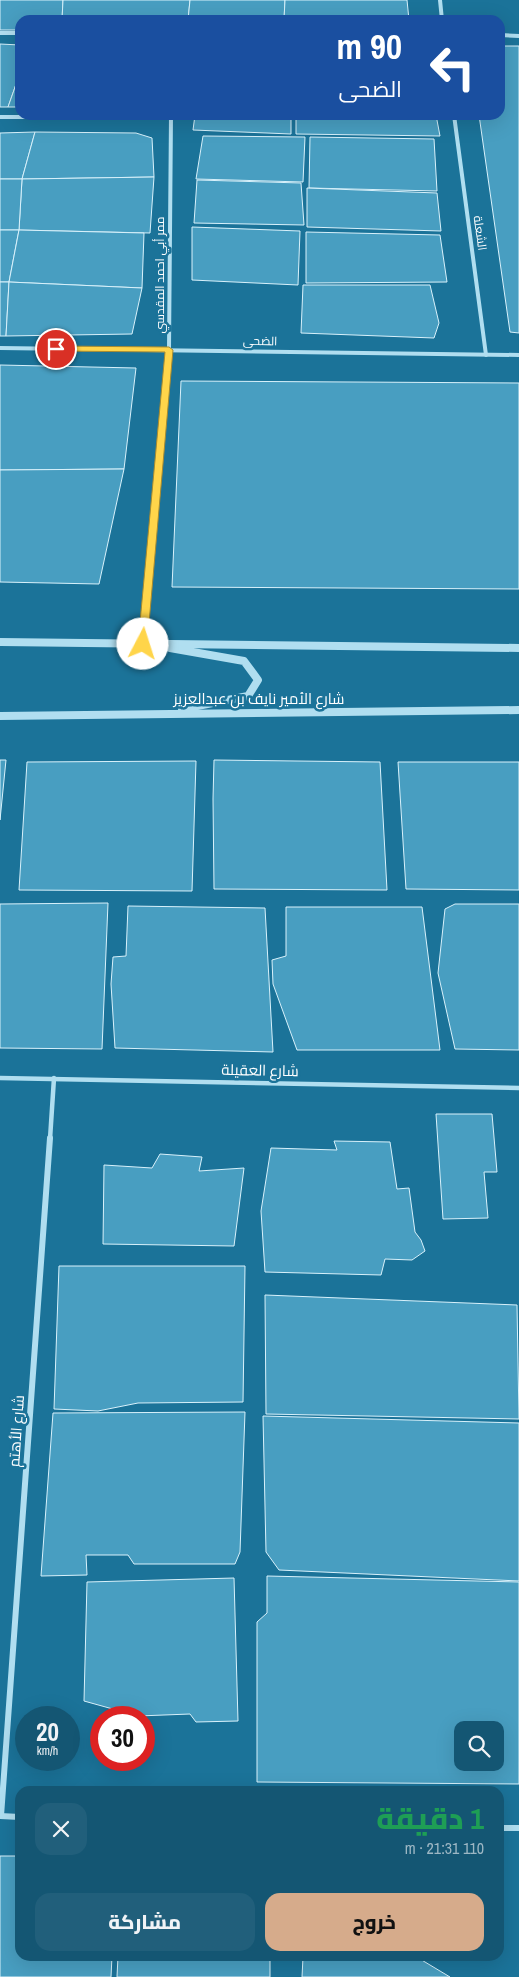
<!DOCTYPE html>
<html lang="ar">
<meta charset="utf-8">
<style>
body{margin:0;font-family:"Archivo Narrow",Cairo,sans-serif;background:#215f7b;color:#f1f3f6;direction:rtl;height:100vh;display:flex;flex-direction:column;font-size:19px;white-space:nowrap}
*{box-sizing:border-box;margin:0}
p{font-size:16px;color:#9db7c4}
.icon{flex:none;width:28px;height:28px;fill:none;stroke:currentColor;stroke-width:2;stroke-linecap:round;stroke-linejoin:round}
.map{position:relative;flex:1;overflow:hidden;direction:ltr}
.panel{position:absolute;left:15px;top:1786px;width:489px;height:175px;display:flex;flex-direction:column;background:#145673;border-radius:15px;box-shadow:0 5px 20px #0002;direction:rtl}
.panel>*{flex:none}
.top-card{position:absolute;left:15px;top:15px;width:490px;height:105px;border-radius:15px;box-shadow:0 5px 20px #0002;direction:rtl;background:#1a4fa0;color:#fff;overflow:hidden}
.controls{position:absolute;left:454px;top:1721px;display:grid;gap:10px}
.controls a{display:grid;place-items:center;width:50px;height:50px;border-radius:10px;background:#145673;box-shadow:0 5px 20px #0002;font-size:25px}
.speed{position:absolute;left:15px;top:1706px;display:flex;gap:10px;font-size:25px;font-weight:700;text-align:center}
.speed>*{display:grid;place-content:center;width:65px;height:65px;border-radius:50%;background:#145673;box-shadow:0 5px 20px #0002;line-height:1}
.speed small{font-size:12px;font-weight:400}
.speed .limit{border:8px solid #d22;background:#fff;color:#111}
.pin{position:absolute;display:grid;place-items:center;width:42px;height:42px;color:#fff;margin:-21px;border:2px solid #fff;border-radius:50%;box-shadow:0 1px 5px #0007}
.me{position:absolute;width:55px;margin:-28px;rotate:5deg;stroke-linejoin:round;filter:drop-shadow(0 0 4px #0008)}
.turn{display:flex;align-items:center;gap:18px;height:105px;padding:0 20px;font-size:22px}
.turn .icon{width:65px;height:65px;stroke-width:2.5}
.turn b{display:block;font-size:35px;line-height:42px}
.round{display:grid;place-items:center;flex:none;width:52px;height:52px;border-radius:15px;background:#215f7b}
.overview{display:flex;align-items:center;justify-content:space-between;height:85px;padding:0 20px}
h1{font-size:30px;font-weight:800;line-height:38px;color:#1e9e55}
.primary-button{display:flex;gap:10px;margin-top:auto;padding:10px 20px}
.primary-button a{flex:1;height:58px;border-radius:15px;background:#d6ab8b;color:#111;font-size:20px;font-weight:800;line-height:58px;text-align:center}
.primary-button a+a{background:#215f7b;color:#f1f3f6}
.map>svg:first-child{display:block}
.building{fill:#489ec1;stroke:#d8f1fb;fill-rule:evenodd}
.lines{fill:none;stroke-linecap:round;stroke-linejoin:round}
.minor-far2{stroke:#b0def0;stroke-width:4}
.minor-far1{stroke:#b0def0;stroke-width:4.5}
.minor{stroke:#b0def0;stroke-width:6}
.tertiary{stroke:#b0def0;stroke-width:8}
.route{fill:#ffd54a;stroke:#a68a30}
.labels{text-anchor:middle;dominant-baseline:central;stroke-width:5;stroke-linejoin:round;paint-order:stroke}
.far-street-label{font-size:12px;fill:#fff;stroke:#1b7399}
.street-label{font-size:15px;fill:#fff;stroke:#1b7399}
</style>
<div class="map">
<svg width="519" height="1977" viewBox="0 0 519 1977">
<rect width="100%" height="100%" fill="#1b7399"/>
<g class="building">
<polygon points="0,0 63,0 62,20 20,20 20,30 0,30"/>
<polygon points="63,0 190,0 188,20 62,20"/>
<polygon points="190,0 285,0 284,20 188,20"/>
<polygon points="285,0 407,0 409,20 284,20"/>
<polygon points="0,44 20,45 20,73 8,107 0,107"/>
<polygon points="500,46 519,46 519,333 510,332 479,115 500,115"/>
<polygon points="20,73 20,107 8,107"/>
<polygon points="195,115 291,115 291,134 193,130"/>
<polygon points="296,115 436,115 440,136 296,134"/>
<polygon points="35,132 22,179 0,179 0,133"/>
<polygon points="35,132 136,133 152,138 154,177 22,179"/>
<polygon points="203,136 305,137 303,182 196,179"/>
<polygon points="310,137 434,139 437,191 309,188"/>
<polygon points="154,177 150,233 19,230 22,179"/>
<polygon points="0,179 22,179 19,230 0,230"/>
<polygon points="197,180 301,183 304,225 194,223"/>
<polygon points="307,188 437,193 441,231 307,227"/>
<polygon points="192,227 300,231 298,285 192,280"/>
<polygon points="0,230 19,230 9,282 0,282"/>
<polygon points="19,230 144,233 142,288 9,282"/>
<polygon points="306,232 440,235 447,282 306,283"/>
<polygon points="0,282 9,282 6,336 0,336"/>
<polygon points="9,282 142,288 132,334 6,336"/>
<polygon points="303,285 430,285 439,323 434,338 301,333"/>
<polygon points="0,365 136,368 124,469 0,470"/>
<polygon points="181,381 519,383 519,589 172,587"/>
<polygon points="124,469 99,584 0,582 0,470"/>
<polygon points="0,760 6,760 0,820"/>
<polygon points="214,760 380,762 387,890 214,889 213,799"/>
<polygon points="196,761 192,891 19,890 27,762"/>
<polygon points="398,762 519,762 519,890 406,889"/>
<polygon points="108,903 102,1049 0,1048 0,904"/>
<polygon points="455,904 519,904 519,1050 455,1049 438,973 445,909"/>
<polygon points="128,906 265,908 273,1052 115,1048 111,984 113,957 126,956"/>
<polygon points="286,907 422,907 440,1050 297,1050 273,984 272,960 286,956"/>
<polygon points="436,1114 492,1114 497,1172 484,1172 488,1218 443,1219"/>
<polygon points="334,1141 390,1142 397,1189 409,1188 415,1232 421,1240 425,1251 412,1260 385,1259 381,1275 265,1272 261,1211 271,1148 337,1150"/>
<polygon points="160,1154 202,1157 199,1171 244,1168 234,1246 103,1244 104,1165 152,1168"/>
<polygon points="59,1266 245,1266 243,1402 138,1403 98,1411 54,1409"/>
<polygon points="265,1295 517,1305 519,1419 266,1414"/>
<polygon points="245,1412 240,1552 235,1564 134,1564 128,1555 86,1555 87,1575 41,1576 53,1413"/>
<polygon points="263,1416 519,1423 519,1581 279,1570 266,1552"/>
<path d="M 267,1576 L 519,1582 L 519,1784 L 257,1782 L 257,1622 L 267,1613 ZM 462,1730 L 495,1730 L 495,1762 L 462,1762 Z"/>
<polygon points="234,1578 238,1721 196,1722 190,1714 138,1716 84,1701 87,1582"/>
<polygon points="0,1856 20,1856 20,1956 112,1956 111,1977 0,1977"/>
<polygon points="118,1956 270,1956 270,1977 117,1977"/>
<polygon points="312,1956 415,1956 450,1977 302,1977 303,1957"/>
</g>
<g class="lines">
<g class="minor-far2">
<polyline points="440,0 442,20"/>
<polyline points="0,33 20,33"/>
<polyline points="500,35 519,36"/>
<polyline points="454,115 486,355"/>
<polyline points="0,117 171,117"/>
<polyline points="0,348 519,355"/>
<polyline points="156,495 169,349 171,115"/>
</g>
<g class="minor-far1">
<polyline points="143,644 156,494"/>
<polyline points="0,1078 519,1088"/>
<polyline points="50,1139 54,1078"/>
</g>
<g class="minor">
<polyline points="0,1816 20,1817"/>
<polyline points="1,1816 50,1138"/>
<polyline points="499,1828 519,1828"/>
</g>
<g class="tertiary">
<polyline points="0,642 519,648"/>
<polyline points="170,648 244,661 258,680 248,696 182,709"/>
<polyline points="0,716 519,710"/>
</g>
</g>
<polygon class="route" points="56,346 169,347 173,350 147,646 140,646 138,644 165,352 53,351 52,349"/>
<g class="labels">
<g class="far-street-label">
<text transform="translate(480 233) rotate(82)">الشعلة</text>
<text transform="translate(160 275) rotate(-90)">ممر أبي احمد المقدسي</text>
<text transform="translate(260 341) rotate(1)">الضحى</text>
</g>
<g class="street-label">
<text x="259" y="698">شارع الأمير نايف بن عبدالعزيز</text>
<text transform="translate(260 1070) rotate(1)">شارع العقيلة</text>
<text transform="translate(16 1431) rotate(-86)">شارع الأهتم</text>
</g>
</g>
</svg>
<div class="controls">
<a><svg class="icon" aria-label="search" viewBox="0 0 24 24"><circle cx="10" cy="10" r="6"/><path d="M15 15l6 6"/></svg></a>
</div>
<div class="speed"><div>20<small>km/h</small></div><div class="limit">30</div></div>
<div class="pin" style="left:56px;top:349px;background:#d93025"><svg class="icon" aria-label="arrive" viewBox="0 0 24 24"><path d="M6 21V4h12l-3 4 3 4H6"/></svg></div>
<svg class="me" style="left:143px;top:644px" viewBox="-20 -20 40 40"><circle r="19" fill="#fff"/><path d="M0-13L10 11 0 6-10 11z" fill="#ffd54a"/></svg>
<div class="top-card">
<div class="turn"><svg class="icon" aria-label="left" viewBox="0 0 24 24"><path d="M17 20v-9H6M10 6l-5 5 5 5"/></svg><div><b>90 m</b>الضحى</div></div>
</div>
<section class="panel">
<div class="overview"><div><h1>1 دقيقة</h1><p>110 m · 21:31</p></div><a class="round"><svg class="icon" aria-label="close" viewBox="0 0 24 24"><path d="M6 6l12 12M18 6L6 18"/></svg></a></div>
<div class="primary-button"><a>خروج</a><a>مشاركة</a></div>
</section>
</div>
